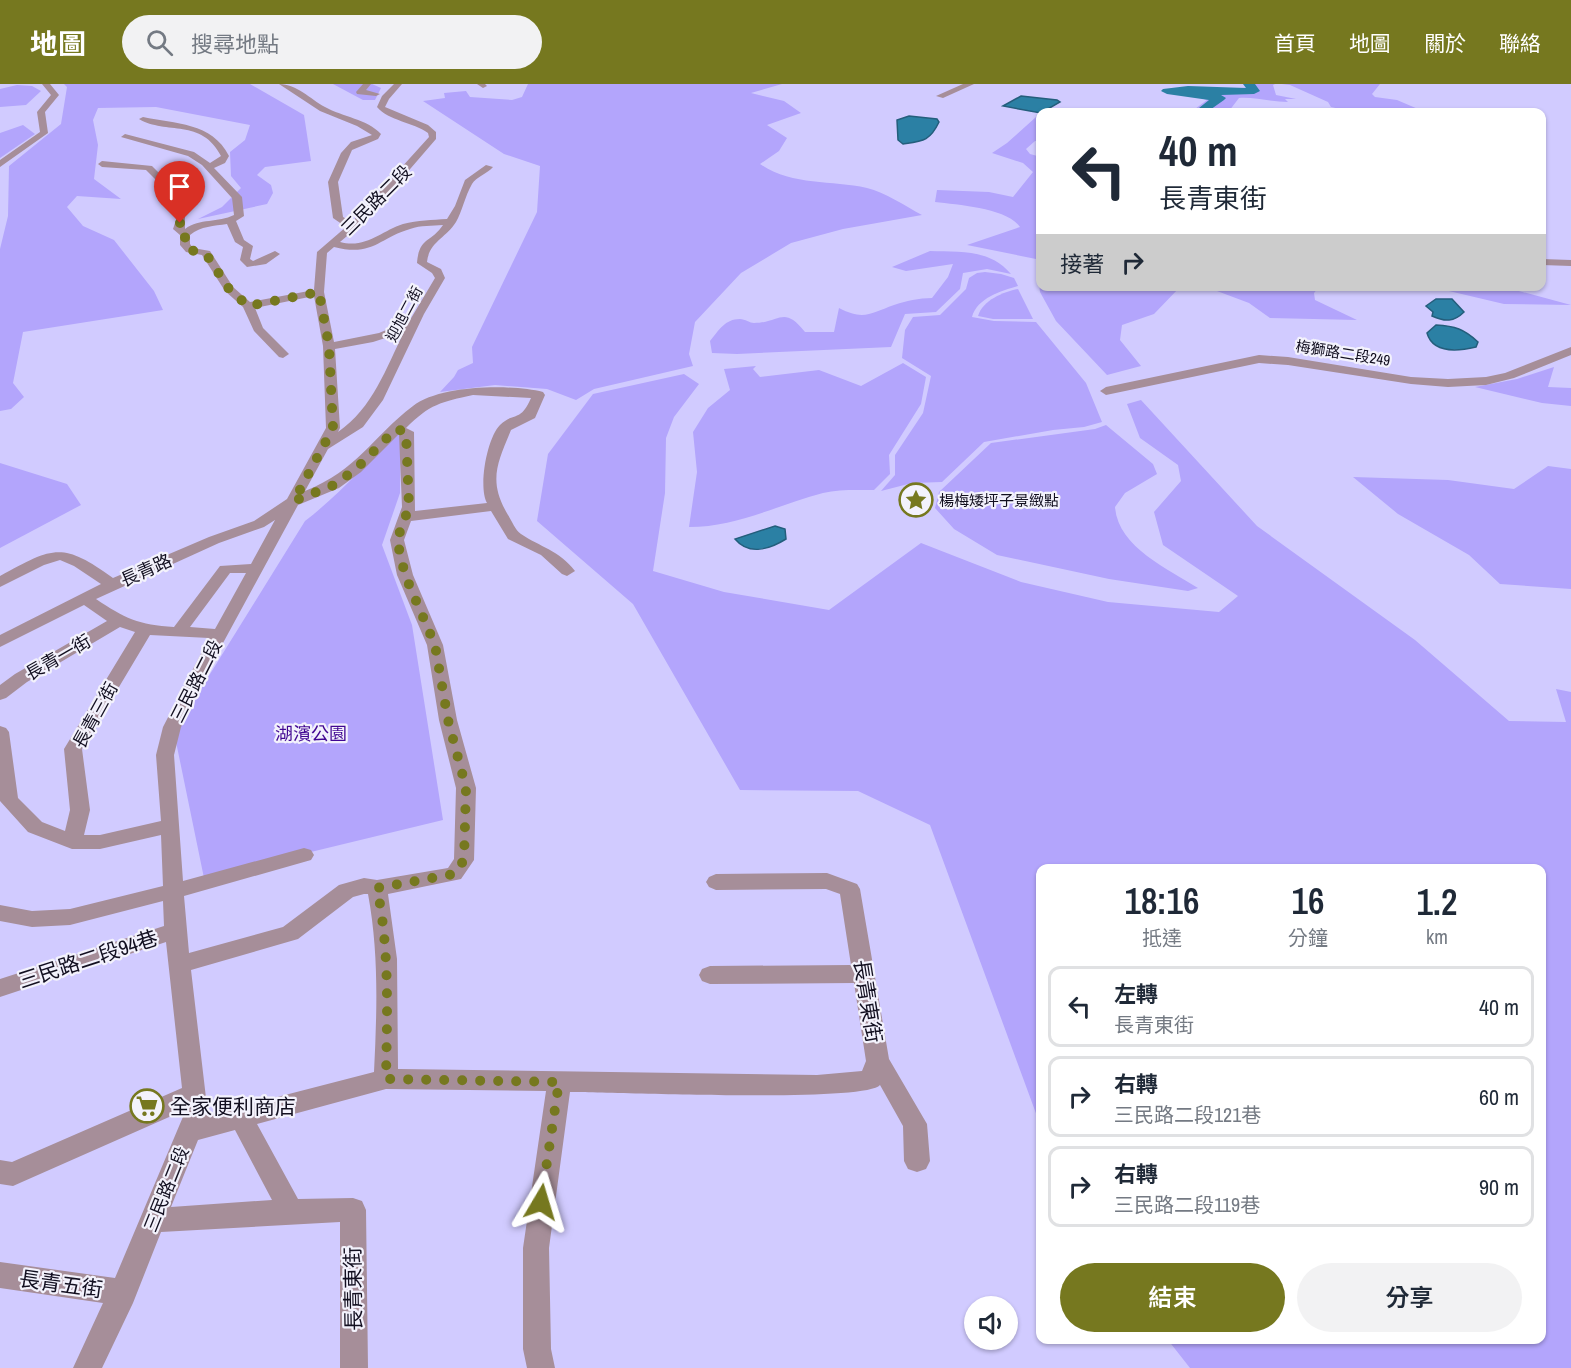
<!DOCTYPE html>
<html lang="zh-TW">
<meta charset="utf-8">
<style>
body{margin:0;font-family:"Archivo Narrow","Noto Sans TC",sans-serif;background:#f2f2f3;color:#1f2937;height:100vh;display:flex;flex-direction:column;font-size:22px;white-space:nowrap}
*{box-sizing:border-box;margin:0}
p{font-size:20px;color:#747a83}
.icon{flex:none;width:33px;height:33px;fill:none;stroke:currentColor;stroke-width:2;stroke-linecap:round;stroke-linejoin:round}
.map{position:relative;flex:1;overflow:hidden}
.sheet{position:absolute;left:1036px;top:780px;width:510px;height:480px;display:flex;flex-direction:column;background:#fff;border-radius:12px;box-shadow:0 2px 4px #0004}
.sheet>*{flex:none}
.guide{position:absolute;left:1036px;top:24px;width:510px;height:183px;border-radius:12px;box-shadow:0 2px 4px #0004;background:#fff;color:#1f2937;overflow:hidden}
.controls{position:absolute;left:964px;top:1212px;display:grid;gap:12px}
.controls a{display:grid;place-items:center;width:54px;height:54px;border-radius:50%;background:#fff;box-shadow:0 2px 4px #0004;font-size:30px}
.pin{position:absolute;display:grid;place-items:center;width:51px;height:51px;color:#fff;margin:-62px -26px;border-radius:50% 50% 50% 0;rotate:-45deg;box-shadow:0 0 6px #0007}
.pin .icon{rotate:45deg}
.me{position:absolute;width:66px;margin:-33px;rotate:7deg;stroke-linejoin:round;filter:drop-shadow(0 0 4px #0008)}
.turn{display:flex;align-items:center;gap:21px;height:126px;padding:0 24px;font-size:27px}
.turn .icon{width:78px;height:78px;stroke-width:2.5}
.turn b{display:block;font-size:42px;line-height:51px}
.then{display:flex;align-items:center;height:57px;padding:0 24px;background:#0003;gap:12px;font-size:22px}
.eta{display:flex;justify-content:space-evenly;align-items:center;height:102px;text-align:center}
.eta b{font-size:36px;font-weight:600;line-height:42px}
.action{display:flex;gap:12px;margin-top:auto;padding:12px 24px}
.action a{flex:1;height:69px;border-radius:36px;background:#76781f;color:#fff;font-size:24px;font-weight:600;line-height:69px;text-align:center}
.action a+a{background:#f2f2f3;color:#1f2937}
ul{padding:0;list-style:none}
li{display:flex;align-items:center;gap:18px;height:81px;margin:0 12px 9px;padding:0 12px;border:3px solid #e0e1e3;border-radius:12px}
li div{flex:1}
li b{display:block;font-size:22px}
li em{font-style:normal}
header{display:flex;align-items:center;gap:36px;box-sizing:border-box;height:84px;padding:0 30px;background:#76781f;color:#fff}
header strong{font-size:28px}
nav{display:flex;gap:33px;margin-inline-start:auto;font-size:21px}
.search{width:420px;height:54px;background:#f2f2f3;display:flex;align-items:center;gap:15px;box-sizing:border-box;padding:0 21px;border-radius:33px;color:#747a83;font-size:22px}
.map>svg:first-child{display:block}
.green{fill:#b3a5fc}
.water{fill:#2b80a4;stroke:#245e7c;stroke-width:1.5}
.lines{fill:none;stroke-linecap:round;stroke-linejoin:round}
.river{fill:#2b80a4;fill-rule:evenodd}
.minor{fill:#a68e99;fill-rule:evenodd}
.route{stroke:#76781f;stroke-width:10;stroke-dasharray:0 18}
.labels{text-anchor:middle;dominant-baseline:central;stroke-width:4.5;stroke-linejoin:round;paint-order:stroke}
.far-street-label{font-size:15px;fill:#120f20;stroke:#f3f2fc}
.far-poi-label{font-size:15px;fill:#120f20;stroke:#f3f2fc;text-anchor:start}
.street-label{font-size:18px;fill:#120f20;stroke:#f3f2fc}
.park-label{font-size:18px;fill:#410792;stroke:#f3f2fc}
.near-street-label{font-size:21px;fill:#120f20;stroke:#f3f2fc}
.near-poi-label{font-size:21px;fill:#120f20;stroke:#f3f2fc;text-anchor:start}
</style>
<header>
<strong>地圖</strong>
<div class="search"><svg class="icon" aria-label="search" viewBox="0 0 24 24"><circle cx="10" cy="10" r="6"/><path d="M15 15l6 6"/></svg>搜尋地點</div>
<nav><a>首頁</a><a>地圖</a><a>關於</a><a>聯絡</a></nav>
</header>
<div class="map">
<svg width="1571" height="1284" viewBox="0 0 1571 1284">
<rect width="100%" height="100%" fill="#d1cbff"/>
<g class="green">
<polygon points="64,0 250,0 304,31 311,77 265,83 257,91 271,101 273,109 267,120 198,135 222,123 241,104 231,92 230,68 245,56 250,41 156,23 98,24 93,36 98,61 94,95 121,115 77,112 67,123 83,142 114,156 154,207 163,226 23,248 13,299 24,313 11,325 0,327 0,165 8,132 9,82 61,40 67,3"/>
<polygon points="333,0 372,0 381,4 375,16 363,16"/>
<path d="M 528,0 L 782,0 L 751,9 L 784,17 L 801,29 L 767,41 L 787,54 L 779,67 L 760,80 C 791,102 831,96 867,104 C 885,108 905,122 922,131 L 843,145 L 791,159 L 741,189 L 695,238 L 689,270 L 693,282 L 594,305 L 576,316 L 547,305 L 495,301 L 440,308 L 454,293 L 458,286 L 473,279 L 472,263 L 537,128 L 540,82 L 504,70 L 423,17 L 445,14 L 444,9 L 466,7 L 470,13 L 512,16 L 522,13 Z"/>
<path d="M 1253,0 L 1275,0 L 1273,1 L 1276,11 L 1296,15 L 1285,15 L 1288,18 C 1271,18 1255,13 1239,14 L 1229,27 L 1191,28 L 1207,16 L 1181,8 L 1256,3 Z"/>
<polygon points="1282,0 1380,0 1372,10 1375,13 1397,16 1425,28 1353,28 1331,23 1328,18 1290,1"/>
<polygon points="17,1 32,2 41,7 26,21 0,23 0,5"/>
<path d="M 1036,33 L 1041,34 L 1041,57 L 1035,57 L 1026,65 L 1030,70 L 1041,73 L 1041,202 L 1180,203 L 1154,230 L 1122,241 L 1120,256 L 1141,282 L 1107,291 L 1056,237 L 1040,208 L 1036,175 L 967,161 L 1020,143 C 1007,124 959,121 935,118 L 937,106 L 989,108 L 1013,113 L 1033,88 L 1023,79 L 992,69 L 1007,59 Z"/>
<polygon points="23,41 35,50 0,74 0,49"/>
<path d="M 930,167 C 960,168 990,165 1011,190 L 987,185 L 963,189 L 960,205 L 936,228 L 905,230 L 891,263 L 737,270 L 712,269 L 710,257 C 719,246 725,235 740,235 C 745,235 750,239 754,239 C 781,239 783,221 805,248 L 834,248 L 839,224 C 864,237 871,229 894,221 C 906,217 919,214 932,214 L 948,193 L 953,180 L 906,187 L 892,183 Z"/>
<path d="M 985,188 L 1001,190 L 1014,194 L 1018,202 C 1001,207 977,214 972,233 L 994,237 L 1036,238 L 1086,299 L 1102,338 L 1084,343 L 1053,346 L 984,358 L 942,398 L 912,399 L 881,407 L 895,391 L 895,371 L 923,329 L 931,292 L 902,274 L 905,246 L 913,233 L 940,231 L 966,205 L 969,194 L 977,189 Z"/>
<polygon points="1183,203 1319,203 1314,209 1315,216 1357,236 1270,234 1249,219 1217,207"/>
<polygon points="1432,203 1504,203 1571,221 1504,220"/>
<path d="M 1018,205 L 1033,235 L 993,235 L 978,232 C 983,216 1003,208 1018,205 Z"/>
<path d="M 903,279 L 926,293 L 921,320 L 889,371 L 890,390 L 874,406 C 858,406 839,405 823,409 C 778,421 736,443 689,443 L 697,388 L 693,348 L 708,324 L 730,306 L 724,285 L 756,282 L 753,285 L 760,293 L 819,286 L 861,302 Z"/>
<polygon points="1554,283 1548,303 1571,304 1571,322 1542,319 1475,303 1517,295"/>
<polygon points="684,290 699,300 674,333 666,354 665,409 653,487 724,508 829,526 921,459 1021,498 1108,518 1219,528 1238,512 1163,461 1154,428 1181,397 1178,381 1140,354 1127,320 1141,316 1257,442 1415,556 1509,637 1566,638 1556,605 1571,608 1571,1284 1190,1284 1168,1256 1542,1256 1542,784 1041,784 1041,1043 930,741 858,707 740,706 633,520 537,437 548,370 593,310"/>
<path d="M 1106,341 L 1153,380 L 1157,390 L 1125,409 L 1115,423 C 1118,463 1168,485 1198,504 L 1188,507 L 1109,495 L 997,471 L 954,445 L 935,424 L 939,408 L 991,359 L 1095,345 Z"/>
<path d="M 401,348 L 400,409 L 382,461 L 412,541 L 443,736 L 204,794 L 174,648 L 305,437 C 339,411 368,377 401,348 Z"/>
<polygon points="0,379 67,400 81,421 0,464"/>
<polygon points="1548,382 1571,385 1571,505 1500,500 1469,471 1398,430 1353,393 1448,396 1514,405"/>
</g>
<g class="water">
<polygon points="1021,12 1057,16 1060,18 1041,29 1003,22"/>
<path d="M 909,32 L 937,35 L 939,38 C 930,57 923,57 903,60 L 898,56 L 897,36 Z"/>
<path d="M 1436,215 L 1452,215 L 1464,228 C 1454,238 1445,238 1432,232 L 1433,228 L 1426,222 Z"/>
<path d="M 1436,241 C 1455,242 1464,245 1478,258 L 1476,263 C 1459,267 1433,270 1427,249 Z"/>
<path d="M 775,442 L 785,445 L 786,455 C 770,465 749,472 735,455 Z"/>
</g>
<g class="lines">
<polygon class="river" points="1243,0 1255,0 1260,7 1254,10 1221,11 1226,14 1224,16 1207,28 1194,28 1209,16 1167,10 1161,7 1163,5 1188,2 1246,4"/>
<g class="minor">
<polygon points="42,0 50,0 59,11 45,28 48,49 0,83 0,76 40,48 37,28 51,11"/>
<path d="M 279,0 C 297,0 310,15 325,23 C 343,33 367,35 381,50 L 378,55 L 352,66 L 338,98 L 343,133 L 352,138 L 429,53 L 428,49 C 413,38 389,37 377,23 L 382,12 L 394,0 L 402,0 L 389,15 L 385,23 L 428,41 L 436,48 L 436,55 L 367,135 L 340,158 C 366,165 381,147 403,140 C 418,136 432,136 447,135 L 455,122 L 465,96 L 486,81 L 493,83 C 488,89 476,93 472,100 C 465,112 462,128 456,138 C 446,154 429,158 427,178 L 441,185 L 445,194 L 424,230 L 383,316 L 363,343 L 328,365 L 305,407 C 358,386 372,353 413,322 C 440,301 511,300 543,308 L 545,311 L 535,334 L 511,346 C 497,380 488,397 508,431 C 512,437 515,446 521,450 C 540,463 559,466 575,487 L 567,492 L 562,490 L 541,471 L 508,455 L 491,427 L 411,437 L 404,456 L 413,491 L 443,561 L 457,636 L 476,704 L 474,776 L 461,795 L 388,810 L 397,875 L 398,985 L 817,991 L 862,987 L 866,977 L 854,899 L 710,900 L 702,897 L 699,891 L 702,885 L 710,882 L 851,881 L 840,810 L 826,805 L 716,806 L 709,803 L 706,798 L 709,793 L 716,790 L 827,789 L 857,800 L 860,805 L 889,975 L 927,1040 L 930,1077 L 926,1085 L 917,1088 L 908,1085 L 904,1077 L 903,1042 L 880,1001 C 865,1019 609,1008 570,1008 L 549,1164 L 551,1265 L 555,1284 L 527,1284 L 523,1265 L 523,1164 L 546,1007 L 386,1005 L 257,1040 L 298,1115 L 353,1114 L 362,1117 L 366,1126 L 368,1284 L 340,1284 L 340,1138 L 161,1148 L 133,1219 L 102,1284 L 73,1284 L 103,1219 L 0,1204 L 0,1178 L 115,1194 L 185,1028 L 185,1026 L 22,1098 L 13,1102 L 0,1100 L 0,1076 L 12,1078 L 182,1004 L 166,858 L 0,913 L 0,895 L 164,842 L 163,817 L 70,841 L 32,843 L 0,837 L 0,821 L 32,827 L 70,825 L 163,802 L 161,751 L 100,765 L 72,765 L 28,748 L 0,717 L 0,642 L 6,644 L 9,648 L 18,714 L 42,738 L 65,747 L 70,726 L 64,665 L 135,548 L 120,543 L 27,598 L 6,614 L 0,616 L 0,601 L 15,590 L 107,537 L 84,521 L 0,563 L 0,551 L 101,500 L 74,482 L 60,476 L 44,481 L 0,503 L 0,492 C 53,463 62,457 113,494 L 209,453 L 254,437 L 287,415 L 326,344 L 323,262 L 314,212 L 255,224 L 263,244 L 289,270 L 283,274 L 279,273 L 254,247 L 243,223 L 225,207 L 202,171 L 186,168 L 180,161 L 180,151 L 173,145 L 176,136 L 173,118 L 165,105 L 146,86 L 102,83 L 98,80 L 102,77 L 152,82 L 172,102 L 183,118 L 185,127 L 185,145 C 200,134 218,139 234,131 L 232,114 L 202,81 L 188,72 L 121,53 L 125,50 L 194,68 L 210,79 L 221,72 C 202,34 166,51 139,35 L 143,33 C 175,40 212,38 229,72 L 225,79 L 214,84 L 242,113 L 244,132 L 236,137 L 244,156 L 253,162 L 250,175 L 253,177 L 275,167 L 280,170 L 266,180 L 247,183 L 240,176 L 243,163 L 235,158 L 227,140 C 214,142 201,142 190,151 L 190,160 L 193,164 L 210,167 L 233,203 L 250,218 L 314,206 L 317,168 L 346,143 L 333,134 L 328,98 L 341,69 L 351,58 L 372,51 L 357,42 L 320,27 ZM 443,141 C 431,159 419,153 417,179 L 432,189 L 435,194 L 410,236 L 379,249 L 334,258 L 324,208 L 327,169 L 334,163 C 373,173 379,154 410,145 C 421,141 432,142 443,141 ZM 404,248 C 386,284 373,324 338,348 L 340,344 L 335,265 L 373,258 ZM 473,311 L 531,314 C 520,339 515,327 500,341 C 487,354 478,403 487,419 L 415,427 L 414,348 L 406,344 C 430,320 441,318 473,311 ZM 399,350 L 402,423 L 390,456 L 397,491 L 427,561 L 439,636 L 456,704 L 454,775 L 448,784 L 377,796 L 364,794 L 339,801 L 283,843 L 189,869 L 184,812 L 311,776 L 314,771 L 311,766 L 304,764 L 183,797 L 174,671 L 181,643 L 217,570 L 298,421 L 339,404 L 361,388 ZM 275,436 L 251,480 L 220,482 L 174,543 C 139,541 124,534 96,515 L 219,459 L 264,443 ZM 230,489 L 246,489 L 215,545 L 190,543 ZM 150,551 L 209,554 L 163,643 L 156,671 L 161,737 L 100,751 L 84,751 L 90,726 L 82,665 ZM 364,810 L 368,810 C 379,869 377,928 374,988 L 208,1031 L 191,886 L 298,855 L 353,813 ZM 235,1046 L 272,1116 L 171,1123 L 198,1056 Z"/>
<polygon points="363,0 371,0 366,6 380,10 376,12 357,10 356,8"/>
<polygon points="477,0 485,0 487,2 483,4"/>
<polygon points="963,0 974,0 943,14 936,12"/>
<polygon points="1542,175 1571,176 1571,182 1542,181"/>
<polygon points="1571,263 1571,271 1514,294 1486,301 1448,303 1411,300 1288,281 1259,279 1106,311 1100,307 1106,303 1259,271 1288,273 1411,293 1448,295 1486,293 1505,289"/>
</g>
</g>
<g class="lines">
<path class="route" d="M 180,139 L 178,144 L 185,150 L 185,161 L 190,166 L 206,170 L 229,205 L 248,222 L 319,208 L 329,262 L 333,344 L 294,417 L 334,401 L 356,385 L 396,345 L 406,348 L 409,423 L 397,456 L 405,491 L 435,561 L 448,636 L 466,704 L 464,776 L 454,790 L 377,804 C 390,867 387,931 386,995 L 559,998 L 541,1118"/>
</g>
<defs>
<symbol id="sight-ring" viewBox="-11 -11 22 22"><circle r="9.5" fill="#f3f2fc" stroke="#76781f" stroke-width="1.5"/><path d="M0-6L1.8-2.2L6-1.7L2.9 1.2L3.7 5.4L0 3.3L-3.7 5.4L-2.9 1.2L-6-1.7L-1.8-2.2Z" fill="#76781f"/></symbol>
<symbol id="supermarket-ring" viewBox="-11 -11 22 22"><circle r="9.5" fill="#f3f2fc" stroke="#76781f" stroke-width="1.5"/><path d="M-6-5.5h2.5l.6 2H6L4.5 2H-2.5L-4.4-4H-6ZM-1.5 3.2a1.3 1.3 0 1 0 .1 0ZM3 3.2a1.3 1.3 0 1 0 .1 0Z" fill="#76781f"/></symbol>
</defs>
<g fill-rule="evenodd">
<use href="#sight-ring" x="897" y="397" width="38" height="38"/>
<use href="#supermarket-ring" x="128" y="1003" width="38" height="38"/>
</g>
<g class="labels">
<g class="far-street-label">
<text transform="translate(404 230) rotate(-62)">迎旭二街</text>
<text transform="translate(1343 269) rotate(9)">梅獅路二段249</text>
</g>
<g class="far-poi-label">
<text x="939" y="416">楊梅矮坪子景緻點</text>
</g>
<g class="street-label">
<text transform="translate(376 116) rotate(-45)">三民路二段</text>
<text transform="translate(146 486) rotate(-24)">長青路</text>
<text transform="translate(58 573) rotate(-30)">長青一街</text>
<text transform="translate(196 597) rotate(-63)">三民路二段</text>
<text transform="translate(95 631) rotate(-61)">長青三街</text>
<text transform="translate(166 1105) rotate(-68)">三民路二段</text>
</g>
<g class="park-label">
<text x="311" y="649">湖濱公園</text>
</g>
<g class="near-street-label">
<text transform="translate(88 875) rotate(-18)">三民路二段94巷</text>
<text transform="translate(868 917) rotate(81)">長青東街</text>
<text transform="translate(61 1200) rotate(8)">長青五街</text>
<text transform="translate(353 1205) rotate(-91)">長青東街</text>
</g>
<g class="near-poi-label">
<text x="170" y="1022">全家便利商店</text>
</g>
</g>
</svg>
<div class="controls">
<a><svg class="icon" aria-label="sound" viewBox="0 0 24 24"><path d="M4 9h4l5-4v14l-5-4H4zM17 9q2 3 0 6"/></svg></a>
</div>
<div class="pin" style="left:180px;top:139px;background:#d93025"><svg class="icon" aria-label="arrive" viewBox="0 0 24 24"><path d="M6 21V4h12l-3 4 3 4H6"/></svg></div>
<svg class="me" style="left:541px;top:1118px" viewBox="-20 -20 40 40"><path d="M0-17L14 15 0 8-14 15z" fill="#76781f" stroke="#fff" stroke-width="4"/></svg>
<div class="guide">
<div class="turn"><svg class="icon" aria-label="left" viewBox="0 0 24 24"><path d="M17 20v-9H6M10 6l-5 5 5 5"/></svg><div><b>40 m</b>長青東街</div></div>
<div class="then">接著<svg class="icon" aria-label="right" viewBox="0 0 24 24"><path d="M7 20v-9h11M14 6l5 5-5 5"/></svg></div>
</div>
<section class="sheet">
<div class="eta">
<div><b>18:16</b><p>抵達</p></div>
<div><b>16</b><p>分鐘</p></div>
<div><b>1.2</b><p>km</p></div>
</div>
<ul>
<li><svg class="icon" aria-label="left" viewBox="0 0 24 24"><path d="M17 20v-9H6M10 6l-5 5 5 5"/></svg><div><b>左轉</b><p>長青東街</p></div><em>40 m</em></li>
<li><svg class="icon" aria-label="right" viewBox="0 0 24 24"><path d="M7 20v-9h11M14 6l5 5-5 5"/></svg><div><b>右轉</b><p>三民路二段121巷</p></div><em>60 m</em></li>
<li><svg class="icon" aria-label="right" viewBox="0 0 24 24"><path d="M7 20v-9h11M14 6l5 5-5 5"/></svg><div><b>右轉</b><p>三民路二段119巷</p></div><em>90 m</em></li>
</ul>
<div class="action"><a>結束</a><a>分享</a></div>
</section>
</div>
